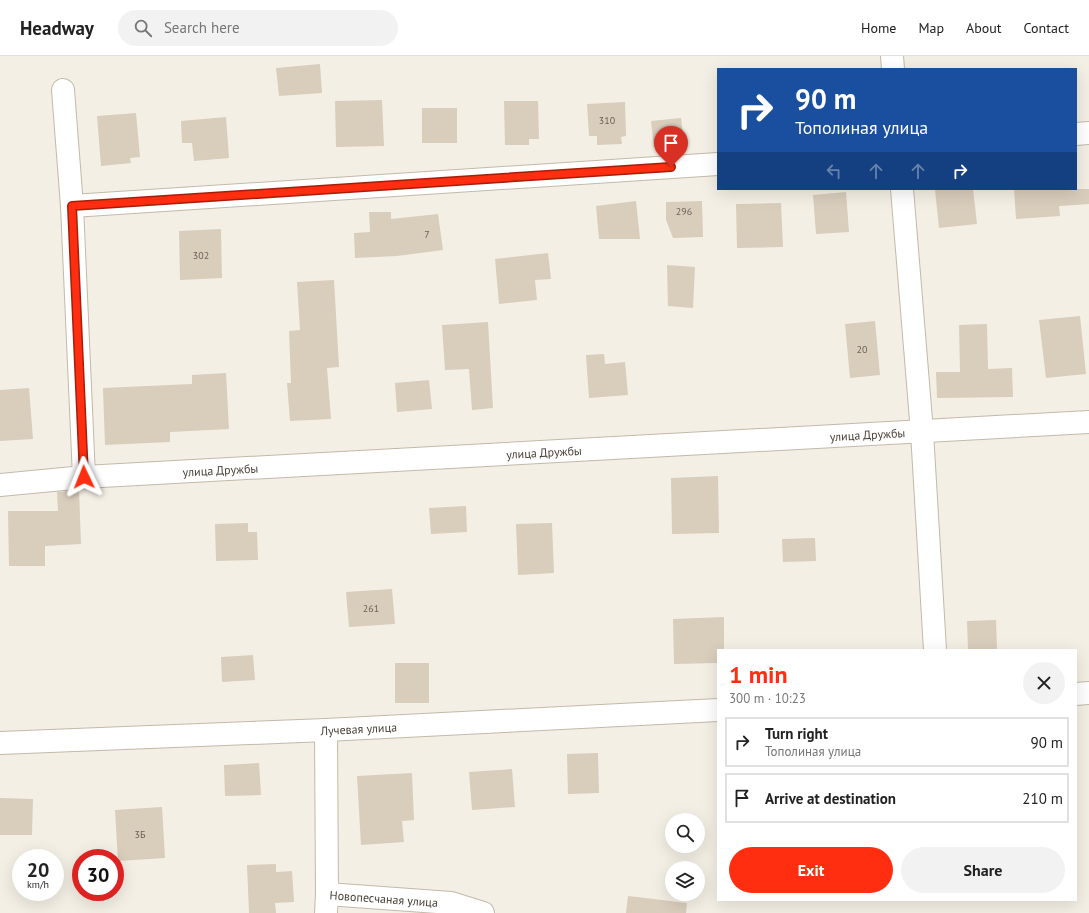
<!DOCTYPE html>
<meta charset="utf-8">
<style>
body{margin:0;font-family:"PT Sans",sans-serif;background:#f2f2f2;color:#222;height:100vh;display:flex;flex-direction:column;font-size:15px;white-space:nowrap}
*{box-sizing:border-box;margin:0}
p{font-size:13px;color:#767676}
.icon{flex:none;width:22px;height:22px;fill:none;stroke:currentColor;stroke-width:2;stroke-linecap:round;stroke-linejoin:round}
.map{position:relative;flex:1;overflow:hidden}
.sheet{position:absolute;left:717px;top:593px;width:360px;height:252px;display:flex;flex-direction:column;background:#fff;border-radius:0px;box-shadow:0 4px 16px #0002}
.sheet>*{flex:none}
.top-card{position:absolute;left:717px;top:12px;width:360px;height:122px;border-radius:0px;box-shadow:0 4px 16px #0002;background:#1a4fa0;color:#fff;overflow:hidden}
.fabs{position:absolute;left:665px;top:757px;display:grid;gap:8px}
.fabs a{display:grid;place-items:center;width:40px;height:40px;border-radius:50%;background:#fff;box-shadow:0 4px 16px #0002;font-size:20px}
.speed{position:absolute;left:12px;top:793px;display:flex;gap:8px;font-size:20px;font-weight:700;text-align:center}
.speed>*{display:grid;place-content:center;width:52px;height:52px;border-radius:50%;background:#fff;box-shadow:0 4px 16px #0002;line-height:1}
.speed small{font-size:10px;font-weight:400}
.speed .limit{border:6px solid #d22;background:#fff;color:#111}
.pin{position:absolute;display:grid;place-items:center;width:34px;height:34px;color:#fff;margin:-41px -17px;border-radius:50% 50% 50% 0;rotate:-45deg;box-shadow:0 0 4px #0007}
.pin .icon{rotate:45deg}
.me{position:absolute;width:44px;margin:-22px;rotate:358deg;stroke-linejoin:round;filter:drop-shadow(0 0 3px #0008)}
.turn{display:flex;align-items:center;gap:14px;height:84px;padding:0 12px;font-size:18px}
.turn .icon{width:52px;height:52px;stroke-width:2.5}
.turn b{display:block;font-size:28px;line-height:34px}
.lanes{display:flex;align-items:center;height:38px;padding:0 12px;background:#0003;justify-content:center;gap:20px;direction:ltr}
.lanes .off{opacity:.35}
.round{display:grid;place-items:center;flex:none;width:42px;height:42px;border-radius:21px;background:#f2f2f2}
.overview{display:flex;align-items:center;justify-content:space-between;height:68px;padding:0 12px}
h1{font-size:24px;font-weight:600;line-height:30px;color:#ff2e10}
.primary-button{display:flex;gap:8px;margin-top:auto;padding:8px 12px}
.primary-button a{flex:1;height:46px;border-radius:24px;background:#ff2e10;color:#fff;font-size:16px;font-weight:600;line-height:46px;text-align:center}
.primary-button a+a{background:#f2f2f2;color:#222}
ul{padding:0;list-style:none}
li{display:flex;align-items:center;gap:12px;height:50px;margin:0 8px 6px;padding:0 4px;border:2px solid #e0e0e0;border-radius:0px}
li div{flex:1}
li b{display:block;font-size:15px}
li em{font-style:normal}
header{display:flex;align-items:center;gap:24px;box-sizing:border-box;height:56px;padding:0 20px;background:#fff;border-bottom:1px solid #e0e0e0}
header strong{font-size:19px}
nav{display:flex;gap:22px;margin-inline-start:auto;font-size:14px}
.search{width:280px;height:36px;background:#f2f2f2;display:flex;align-items:center;gap:10px;box-sizing:border-box;padding:0 14px;border-radius:22px;color:#767676;font-size:15px}
.map>svg:first-child{display:block}
.building{fill:#d9cdbc}
.lines{fill:none;stroke-linecap:round;stroke-linejoin:round}
.minor-casing{stroke:#c3b9a9;stroke-width:24}
.minor{stroke:#fff;stroke-width:22}
.route-casing{stroke:#a61e0a;stroke-width:10}
.route{stroke:#ff2e10;stroke-width:7}
.labels{text-anchor:middle;dominant-baseline:central;stroke-width:4;stroke-linejoin:round;paint-order:stroke}
.number-label{font-size:10px;fill:#6b6256}
.street-label{font-size:12px;fill:#463f34;stroke:#fff}
</style>
<header>
<strong>Headway</strong>
<div class="search"><svg class="icon" aria-label="search" viewBox="0 0 24 24"><circle cx="10" cy="10" r="6"/><path d="M15 15l6 6"/></svg>Search here</div>
<nav><a>Home</a><a>Map</a><a>About</a><a>Contact</a></nav>
</header>
<div class="map">
<svg width="1089" height="857" viewBox="0 0 1089 857">
<rect width="100%" height="100%" fill="#f4efe4"/>
<g class="building">
<polygon points="320,8 322,37 279,40 276,12"/>
<polygon points="382,44 384,90 336,91 335,45"/>
<polygon points="504,45 538,45 539,83 529,83 529,89 505,89"/>
<polygon points="625,46 626,80 621,81 622,88 597,89 597,80 589,80 587,48"/>
<rect x="422" y="52" width="35" height="35"/>
<polygon points="136,57 140,101 130,102 131,107 101,110 97,60"/>
<polygon points="226,61 229,102 194,105 192,87 182,87 181,65"/>
<polygon points="681,62 684,88 654,91 651,65"/>
<polygon points="973,133 977,168 939,172 935,134"/>
<polygon points="1014,133 1089,133 1089,148 1059,150 1060,160 1016,163"/>
<polygon points="846,136 849,176 816,178 813,139"/>
<polygon points="636,145 640,183 599,183 596,150"/>
<polygon points="702,145 703,181 673,182 666,164 666,146"/>
<polygon points="781,147 783,191 737,192 736,148"/>
<polygon points="369,156 391,156 391,163 438,158 443,194 397,200 355,202 354,177 370,176"/>
<polygon points="221,173 222,222 180,224 179,175"/>
<polygon points="548,197 551,223 535,224 537,244 499,248 495,203"/>
<polygon points="667,209 695,211 693,252 668,250"/>
<polygon points="334,224 339,311 327,312 331,363 290,365 287,327 291,327 289,275 300,274 297,226"/>
<polygon points="1080,260 1086,318 1046,322 1039,264"/>
<polygon points="875,265 880,319 850,322 845,268"/>
<polygon points="488,266 493,352 472,354 469,313 445,314 442,269"/>
<polygon points="987,268 988,313 1012,312 1013,341 937,342 936,316 960,316 959,269"/>
<polygon points="604,298 605,308 625,306 628,339 589,342 586,299"/>
<polygon points="226,317 229,373 170,376 170,386 105,389 103,332 192,328 192,319"/>
<polygon points="429,324 432,353 397,356 395,327"/>
<polygon points="29,332 33,383 0,385 0,334"/>
<polygon points="718,420 719,477 672,478 671,422"/>
<polygon points="79,434 81,488 45,490 45,510 9,510 8,455 58,455 57,436"/>
<polygon points="466,450 467,476 431,478 429,452"/>
<polygon points="248,467 248,476 257,476 258,504 216,505 215,468"/>
<polygon points="552,467 554,517 518,519 516,468"/>
<polygon points="815,482 816,505 783,506 782,483"/>
<polygon points="392,533 395,568 349,571 346,536"/>
<polygon points="724,561 724,594 718,594 718,607 674,608 673,563"/>
<polygon points="996,564 997,594 968,594 967,565"/>
<polygon points="253,599 255,624 222,626 221,601"/>
<rect x="395" y="607" width="34" height="40"/>
<polygon points="598,697 599,737 568,738 567,698"/>
<polygon points="259,707 261,739 225,740 224,709"/>
<polygon points="512,713 515,751 472,754 469,716"/>
<polygon points="412,717 414,764 402,765 404,786 361,789 357,720"/>
<polygon points="0,742 33,743 32,779 0,779"/>
<polygon points="162,751 165,802 118,805 115,754"/>
<polygon points="276,808 276,816 292,815 294,846 275,847 276,857 249,857 247,809"/>
<polygon points="628,840 687,847 686,857 626,857"/>
</g>
<g class="lines">
<defs>
<g id="minor">
<polyline points="892,0 893,13"/>
<polyline points="63,34 72,150 84,421"/>
<polyline points="1076,78 1089,77"/>
<polyline points="902,133 922,376 935,594"/>
<polyline points="72,150 718,108"/>
<path id="s1" d="M 0,429 L 84,421 L 1089,366"/>
<polyline points="1076,638 1089,637"/>
<path id="s2" d="M 326,674 L 327,838 L 451,847 L 483,857"/>
<path id="s3" d="M 0,687 L 326,674 L 718,654"/>
<polyline points="326,857 327,838"/>
</g>
</defs>
<use href="#minor" class="minor-casing"/>
<use href="#minor" class="minor"/>
</g>
<g class="lines">
<defs>
<polyline id="route" points="84,421 72,150 671,111"/>
</defs>
<use href="#route" class="route-casing"/>
<use href="#route" class="route"/>
</g>
<g class="labels">
<g class="number-label">
<text x="607" y="64">310</text>
<text x="684" y="155">296</text>
<text x="427" y="178">7</text>
<text x="201" y="199">302</text>
<text x="862" y="293">20</text>
<text x="371" y="552">261</text>
<text x="140" y="778">3Б</text>
</g>
<g class="street-label">
<text stroke="none"><textPath href="#s1" startOffset="869">улица Дружбы</textPath></text>
<text stroke="none"><textPath href="#s1" startOffset="545">улица Дружбы</textPath></text>
<text stroke="none"><textPath href="#s1" startOffset="221">улица Дружбы</textPath></text>
<text stroke="none"><textPath href="#s3" startOffset="359">Лучевая улица</textPath></text>
<text stroke="none"><textPath href="#s2" startOffset="221">Новопесчаная улица</textPath></text>
</g>
</g>
</svg>
<div class="fabs">
<a><svg class="icon" aria-label="search" viewBox="0 0 24 24"><circle cx="10" cy="10" r="6"/><path d="M15 15l6 6"/></svg></a>
<a><svg class="icon" aria-label="layers" viewBox="0 0 24 24"><path d="M12 4l9 5-9 5-9-5zM3 14l9 5 9-5"/></svg></a>
</div>
<div class="speed"><div>20<small>km/h</small></div><div class="limit">30</div></div>
<div class="pin" style="left:671px;top:111px;background:#d93025"><svg class="icon" aria-label="arrive" viewBox="0 0 24 24"><path d="M6 21V4h12l-3 4 3 4H6"/></svg></div>
<svg class="me" style="left:84px;top:421px" viewBox="-20 -20 40 40"><path d="M0-17L14 15 0 8-14 15z" fill="#ff2e10" stroke="#fff" stroke-width="4"/></svg>
<div class="top-card">
<div class="turn"><svg class="icon" aria-label="right" viewBox="0 0 24 24"><path d="M7 20v-9h11M14 6l5 5-5 5"/></svg><div><b>90 m</b>Тополиная улица</div></div>
<div class="lanes"><svg class="icon off" aria-label="left" viewBox="0 0 24 24"><path d="M17 20v-9H6M10 6l-5 5 5 5"/></svg><svg class="icon off" aria-label="ahead" viewBox="0 0 24 24"><path d="M12 20V5M6 11l6-6 6 6"/></svg><svg class="icon off" aria-label="ahead" viewBox="0 0 24 24"><path d="M12 20V5M6 11l6-6 6 6"/></svg><svg class="icon" aria-label="right" viewBox="0 0 24 24"><path d="M7 20v-9h11M14 6l5 5-5 5"/></svg></div>
</div>
<section class="sheet">
<div class="overview"><div><h1>1 min</h1><p>300 m · 10:23</p></div><a class="round"><svg class="icon" aria-label="close" viewBox="0 0 24 24"><path d="M6 6l12 12M18 6L6 18"/></svg></a></div>
<ul>
<li><svg class="icon" aria-label="right" viewBox="0 0 24 24"><path d="M7 20v-9h11M14 6l5 5-5 5"/></svg><div><b>Turn right</b><p>Тополиная улица</p></div><em>90 m</em></li>
<li><svg class="icon" aria-label="arrive" viewBox="0 0 24 24"><path d="M6 21V4h12l-3 4 3 4H6"/></svg><div><b>Arrive at destination</b></div><em>210 m</em></li>
</ul>
<div class="primary-button"><a>Exit</a><a>Share</a></div>
</section>
</div>
